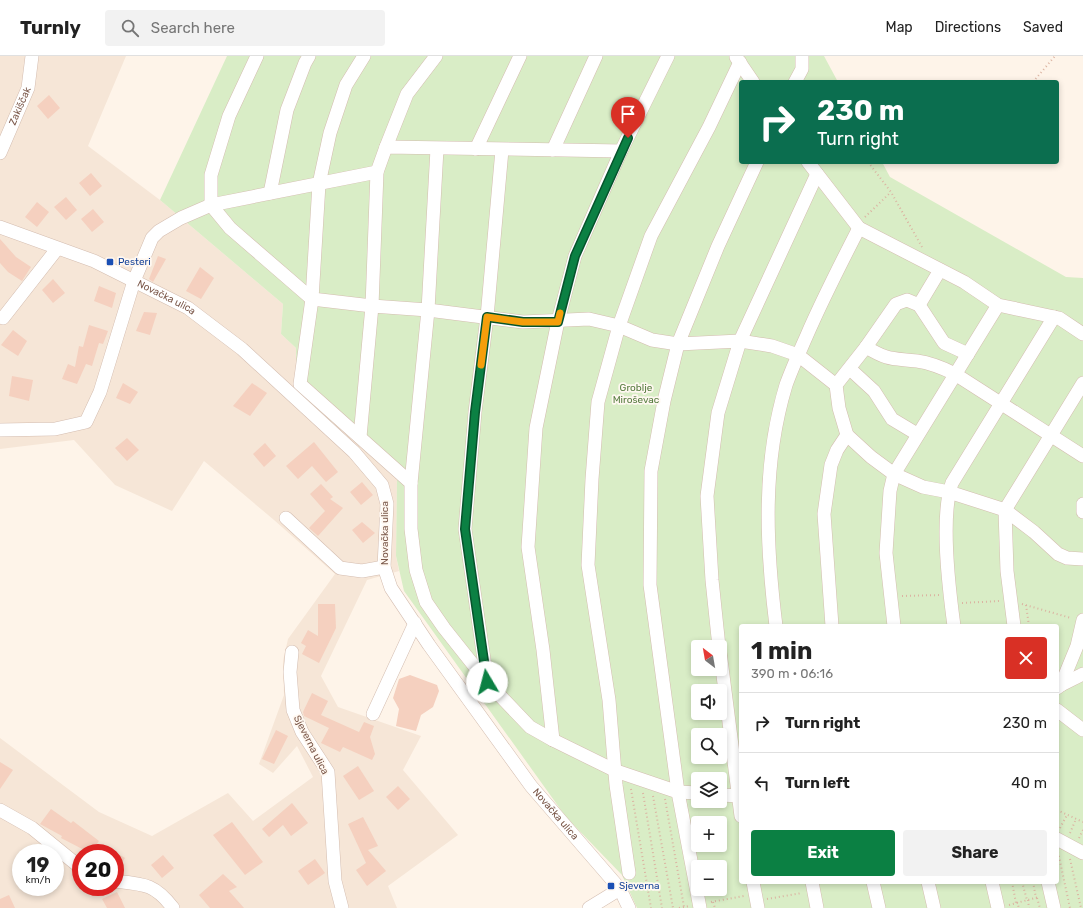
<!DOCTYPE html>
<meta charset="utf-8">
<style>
body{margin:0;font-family:Rubik,sans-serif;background:#f2f2f2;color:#222;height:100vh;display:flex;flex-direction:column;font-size:15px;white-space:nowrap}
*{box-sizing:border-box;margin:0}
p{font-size:13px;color:#767676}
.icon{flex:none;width:22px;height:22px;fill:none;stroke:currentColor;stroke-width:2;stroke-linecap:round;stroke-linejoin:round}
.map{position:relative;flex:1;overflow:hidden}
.drawer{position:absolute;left:739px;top:568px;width:320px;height:260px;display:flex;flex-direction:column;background:#fff;border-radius:4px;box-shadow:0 2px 6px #0003}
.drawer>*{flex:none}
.hud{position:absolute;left:739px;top:24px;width:320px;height:84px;border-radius:4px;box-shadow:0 2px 6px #0003;background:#0b6e4f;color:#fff;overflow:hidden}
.needle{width:26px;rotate:329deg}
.controls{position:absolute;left:691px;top:584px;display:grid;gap:8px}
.controls a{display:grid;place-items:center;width:36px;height:36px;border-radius:4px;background:#fff;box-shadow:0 2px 6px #0003;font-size:20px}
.speed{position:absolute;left:12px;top:788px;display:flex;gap:8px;font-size:20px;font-weight:700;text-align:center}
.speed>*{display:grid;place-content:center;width:52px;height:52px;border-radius:50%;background:#fff;box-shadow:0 2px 6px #0003;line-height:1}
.speed small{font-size:10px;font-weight:400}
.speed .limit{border:6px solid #d22;background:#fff;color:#111}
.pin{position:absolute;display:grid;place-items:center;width:34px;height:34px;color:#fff;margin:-41px -17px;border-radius:50% 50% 50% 0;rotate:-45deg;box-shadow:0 0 4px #0007}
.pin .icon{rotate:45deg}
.me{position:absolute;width:44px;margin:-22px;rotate:352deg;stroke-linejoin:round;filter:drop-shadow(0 0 3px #0008)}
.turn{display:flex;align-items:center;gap:14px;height:84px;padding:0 12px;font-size:18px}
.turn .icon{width:52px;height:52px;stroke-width:2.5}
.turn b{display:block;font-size:28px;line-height:34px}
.round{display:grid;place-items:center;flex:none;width:42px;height:42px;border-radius:4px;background:#f2f2f2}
.head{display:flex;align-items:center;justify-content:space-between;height:68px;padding:0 12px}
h1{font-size:24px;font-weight:700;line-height:30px}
.button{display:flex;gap:8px;margin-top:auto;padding:8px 12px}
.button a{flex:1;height:46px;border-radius:4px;background:#0b8043;color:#fff;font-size:16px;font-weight:700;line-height:46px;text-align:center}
.button a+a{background:#f2f2f2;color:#222}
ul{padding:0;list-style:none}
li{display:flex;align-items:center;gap:12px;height:60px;padding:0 12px;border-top:1px solid #e0e0e0}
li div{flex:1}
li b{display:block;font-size:15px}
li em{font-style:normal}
header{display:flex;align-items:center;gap:24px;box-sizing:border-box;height:56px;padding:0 20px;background:#fff;border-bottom:1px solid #e0e0e0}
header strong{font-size:19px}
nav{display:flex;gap:22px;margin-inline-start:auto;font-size:14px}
.search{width:280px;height:36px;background:#f2f2f2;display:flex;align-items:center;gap:10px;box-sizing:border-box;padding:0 14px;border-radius:4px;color:#767676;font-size:15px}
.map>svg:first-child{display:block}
.residential{fill:#f6e6d7;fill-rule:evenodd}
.green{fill:#d9edc6;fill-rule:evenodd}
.building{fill:#f5d0bf}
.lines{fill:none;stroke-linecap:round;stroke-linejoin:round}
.minor-casing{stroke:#d4bdb0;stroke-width:14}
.path{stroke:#dbb3a1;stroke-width:2;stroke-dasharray:1 3;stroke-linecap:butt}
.minor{stroke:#fff;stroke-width:13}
.route-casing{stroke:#07532c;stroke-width:10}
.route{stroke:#0b8043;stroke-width:7}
.slow{stroke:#f59e0b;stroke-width:7}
.transit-dot{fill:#1a4fb4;stroke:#fff8f1;stroke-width:1.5}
.labels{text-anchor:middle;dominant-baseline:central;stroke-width:3.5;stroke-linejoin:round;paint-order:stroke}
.street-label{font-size:10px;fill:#7b584a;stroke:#fff8f1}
.transit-label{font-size:10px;fill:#164399;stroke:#fff8f1;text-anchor:start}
.park-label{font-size:10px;fill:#557b3e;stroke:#fff8f1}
</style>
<header>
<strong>Turnly</strong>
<div class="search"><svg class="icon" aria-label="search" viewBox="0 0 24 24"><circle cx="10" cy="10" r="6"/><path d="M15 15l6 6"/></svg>Search here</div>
<nav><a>Map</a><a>Directions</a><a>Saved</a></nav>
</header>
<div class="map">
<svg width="1083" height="852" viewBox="0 0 1083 852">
<rect width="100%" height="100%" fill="#fef4e9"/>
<path class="residential" d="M 0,0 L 126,0 L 88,90 L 160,144 L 283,248 L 281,278 L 296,292 L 296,334 L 397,423 L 396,500 L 399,515 L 367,524 L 321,620 L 338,651 L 421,680 L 403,714 L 458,779 L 388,830 L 397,852 L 0,852 L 0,682 L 99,756 L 152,780 L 228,737 L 253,765 L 313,721 L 297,690 L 273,717 L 259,708 L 284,639 L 283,605 L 288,583 L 335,518 L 274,464 L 204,405 L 172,455 L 115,429 L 74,384 L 0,393 ZM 21,797 L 55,797 L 55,831 L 21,831 ZM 81,797 L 115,797 L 115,831 L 81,831 Z"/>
<path class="green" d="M 227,0 L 824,0 L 838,26 L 741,26 L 741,106 L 882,106 L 890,121 L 1066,221 L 1083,222 L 1083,852 L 637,852 L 622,819 L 566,761 L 404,535 L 396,500 L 397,423 L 296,334 L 296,292 L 281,278 L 283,248 L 160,144 ZM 741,570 L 1057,570 L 1057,826 L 741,826 ZM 698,591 L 720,591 L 720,613 L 698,613 ZM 698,635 L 720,635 L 720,657 L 698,657 ZM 698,679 L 720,679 L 720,701 L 698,701 ZM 698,723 L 720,723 L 720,745 L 698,745 ZM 698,767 L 720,767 L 720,789 L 698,789 ZM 698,811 L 720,811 L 720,833 L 698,833 Z"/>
<g class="building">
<polygon points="49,39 60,52 48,63 37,50"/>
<polygon points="91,117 102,130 90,140 79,127"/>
<polygon points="66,141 77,154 66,164 54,151"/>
<polygon points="37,146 49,156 37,171 25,161"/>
<polygon points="93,153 104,166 92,176 81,163"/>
<polygon points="0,183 16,201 31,211 22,225 8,216 0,207"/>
<polygon points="158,200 166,203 153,226 149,223"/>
<polygon points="200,211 214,222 201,243 186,235"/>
<polygon points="53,223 65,237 53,247 42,234"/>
<polygon points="99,230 116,237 112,252 94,245"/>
<polygon points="144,256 157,257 150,279 136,275"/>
<polygon points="89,269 108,275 103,288 99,287 92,310 86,308 77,328 62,323 68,308 75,311 79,290 83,291"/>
<polygon points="13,274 27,285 18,300 1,289"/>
<polygon points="12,320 33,324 29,345 9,340"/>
<polygon points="123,327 138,336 130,348 116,342"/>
<polygon points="252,327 267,337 250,360 233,350"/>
<polygon points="127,382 139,394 127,405 115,392"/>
<polygon points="314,386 338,416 326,426 312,410 298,423 286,410"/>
<polygon points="265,387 276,400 264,411 253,398"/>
<polygon points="362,426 373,439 361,449 350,436"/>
<polygon points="321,428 333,441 330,443 343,452 318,480 309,472 325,455 310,438"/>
<polygon points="362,466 375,477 363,487 352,474"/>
<polygon points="318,548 335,548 336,572 319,607 302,598 306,590 301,587 308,574 318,580"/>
<polygon points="410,619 437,629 439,635 433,651 421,659 416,675 396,670 399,653 393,642 399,623"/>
<polygon points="312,637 328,645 321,659 359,676 364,666 374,670 370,681 375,698 372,704 343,691 340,696 321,687 329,672 304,660 303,656"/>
<polygon points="276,674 288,680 274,708 262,703"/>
<polygon points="0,706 13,714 0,733"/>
<polygon points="358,710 374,735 359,744 343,720"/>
<polygon points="398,730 410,743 398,754 386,741"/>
<polygon points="292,747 308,767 291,780 283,769 269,781 262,773"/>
<polygon points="51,753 71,767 73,765 99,785 90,797 61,782 62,780 40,768"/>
<polygon points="363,761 378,790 368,794 386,815 367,830 356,814 366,807 348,768"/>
<polygon points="232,766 263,806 245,819 213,779"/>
<polygon points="115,796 125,802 115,817"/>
<polygon points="163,799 174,812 162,822 151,809"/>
<polygon points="315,803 325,817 308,829 298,815"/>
<polygon points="223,818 237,831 229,835 244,852 210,852 199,839"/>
<polygon points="117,836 125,852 107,852 102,843"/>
<polygon points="9,839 15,852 0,852 0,843"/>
</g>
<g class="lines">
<defs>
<g id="minor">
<polyline points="257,0 229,60 211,119 211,149 230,172 312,243 372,250 428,254 523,266 589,263 619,270 652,284 678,288 740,285 772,290 798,299 836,329 839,352 847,379 871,401 894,418 923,431 949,436 1005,454 1034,476 1058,498 1067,502 1083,503"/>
<polyline points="364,0 346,29 330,77 319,128 312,243 300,328 411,427 411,473 416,514 426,546 444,572 487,626 530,671 553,684 616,715 678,736 698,737"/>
<polyline points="736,1 753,26"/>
<polyline points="795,26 802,13 802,0"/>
<polyline points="386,91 407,38 436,0"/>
<polyline points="476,93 520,0"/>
<polyline points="553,94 596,0"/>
<path id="s1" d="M 0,97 L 28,32 L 32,0"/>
<polyline points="808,106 859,172 964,226 998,249 1059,262 1083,278"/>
<polyline points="270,137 287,54 305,7 309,0"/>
<path id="s2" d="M 0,171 L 94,205 L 188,252 L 242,293 L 354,396 L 382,429 L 387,448 L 384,511 L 391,532 L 429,589 L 531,730 L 620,833 L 629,852"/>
<polyline points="919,249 944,287 968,298"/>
<polyline points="3,262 57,193"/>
<path d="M 866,291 C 889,305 892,302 917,305 C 931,307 943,312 955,318 L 1083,400"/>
<polyline points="850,313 874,335 892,363 917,378"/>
<polyline points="836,329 866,291 896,248 907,244 919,249 940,214"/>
<polyline points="0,374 55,373 86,366 100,336 134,225 152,182 159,175 181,162 211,149 377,116"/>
<polyline points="360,381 372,250 377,116 386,91 621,95"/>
<polyline points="411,427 428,254 437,93"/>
<polyline points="1083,448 1083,456"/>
<polyline points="286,462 340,512 362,515 384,511"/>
<path d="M 776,570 C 766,489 762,408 786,329 C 792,312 800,295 807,279 C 823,242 841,207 859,172"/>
<polyline points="832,570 824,458 831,409 837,394 847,379"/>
<polyline points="894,570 886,497 890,435 894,418 998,249"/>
<path d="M 954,570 C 949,533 940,461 952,427 L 1054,261"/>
<polyline points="1014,570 1007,515 1005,454 1083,327"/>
<polyline points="719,591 712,524 707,440 718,357 740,285 817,118"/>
<polyline points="292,596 290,616 293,654 302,676 328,716 335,825 342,852"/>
<polyline points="720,596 741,760"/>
<polyline points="487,624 465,473 475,356 487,261 502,94"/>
<polyline points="1061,629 1083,618"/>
<polyline points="1057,632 1061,629 1077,590 1083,564"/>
<polyline points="1057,654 1083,674"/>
<polyline points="373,658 415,567"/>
<polyline points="553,684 543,594 528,491 536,372 558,265 575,200 621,95 668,0"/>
<polyline points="720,739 741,740"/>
<polyline points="0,754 32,772 81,812"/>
<polyline points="1057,783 1083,797"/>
<polyline points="629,817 616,729 609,644 588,509 592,423 598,346 619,270 651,180 709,71 740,6"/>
<path d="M 115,825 C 144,828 155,828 173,852"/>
<polyline points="753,826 758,852"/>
<polyline points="812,826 817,852"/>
<polyline points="873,826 879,852"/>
<polyline points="928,826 934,852"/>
<polyline points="992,826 998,852"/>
<polyline points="1048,826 1054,852"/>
<polyline points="589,852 620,833"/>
<polyline points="700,852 678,736 650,529 651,415 664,345 678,288 718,190 757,106"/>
</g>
</defs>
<use href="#minor" class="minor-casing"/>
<g class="path">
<polyline points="1033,26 1055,0"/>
<polyline points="868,106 891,136 922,191"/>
<polyline points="865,161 891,136"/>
<polyline points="902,540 940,539"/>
<polyline points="962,547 1000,545"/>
<polyline points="1022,548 1071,562"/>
<polyline points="1026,549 1029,570"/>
<polyline points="631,733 651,852"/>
<polyline points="643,737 662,852"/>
<polyline points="653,740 673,852"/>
<polyline points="665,743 684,851"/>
<polyline points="700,749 714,749"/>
<polyline points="1057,754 1083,766"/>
<polyline points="1060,772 1067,759"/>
<polyline points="1070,777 1076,763"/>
<polyline points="1079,782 1083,774"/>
<polyline points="1058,796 1070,852"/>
<polyline points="1070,803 1081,852"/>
<polyline points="1012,826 1016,847"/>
<polyline points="1022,826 1027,844"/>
<polyline points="1033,826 1036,842"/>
<polyline points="1037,842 1040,852"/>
<polyline points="767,843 802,837"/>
<polyline points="1028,844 1029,852"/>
<polyline points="711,846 744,840"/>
<polyline points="713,846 715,852"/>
<polyline points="1017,846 1019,852"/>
<polyline points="1009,849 1039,841"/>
<polyline points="679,852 689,850"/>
</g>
<use href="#minor" class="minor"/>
</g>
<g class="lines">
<defs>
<polyline id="route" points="487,626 465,473 475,356 487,261 523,266 558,266 575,200 628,82"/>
</defs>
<use href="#route" class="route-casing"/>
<use href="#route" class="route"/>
<polyline class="slow" points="481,309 487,261 523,266 558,266 560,257"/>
</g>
<g class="transit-dot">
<rect x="106" y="202" width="8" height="8" rx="2"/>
<rect x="607" y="826" width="8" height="8" rx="2"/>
</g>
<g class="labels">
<g class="street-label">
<text stroke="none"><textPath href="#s1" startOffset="51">Zakiščak</textPath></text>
<text stroke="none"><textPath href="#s2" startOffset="181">Novačka ulica</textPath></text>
<text transform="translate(385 477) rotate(-90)">Novačka ulica</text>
<text transform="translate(311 689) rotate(63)">Sjeverna ulica</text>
<text stroke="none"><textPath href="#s2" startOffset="853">Novačka ulica</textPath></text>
</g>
<g class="transit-label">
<text x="118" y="206">Pesteri</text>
<text x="619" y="830">Sjeverna</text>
</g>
<g class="park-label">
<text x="636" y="332">Groblje<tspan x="636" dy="12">Miroševac</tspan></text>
</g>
</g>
</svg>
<div class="controls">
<a><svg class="needle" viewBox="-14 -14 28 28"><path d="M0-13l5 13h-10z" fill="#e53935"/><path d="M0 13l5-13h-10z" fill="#767676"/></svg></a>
<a><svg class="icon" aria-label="sound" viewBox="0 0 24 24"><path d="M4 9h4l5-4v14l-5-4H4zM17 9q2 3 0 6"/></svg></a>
<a><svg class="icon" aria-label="search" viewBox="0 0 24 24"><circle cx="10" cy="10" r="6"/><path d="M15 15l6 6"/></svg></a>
<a><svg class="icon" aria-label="layers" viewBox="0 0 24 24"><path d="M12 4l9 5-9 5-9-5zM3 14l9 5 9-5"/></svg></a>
<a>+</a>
<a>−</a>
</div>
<div class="speed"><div>19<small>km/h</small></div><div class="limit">20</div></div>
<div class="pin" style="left:628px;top:82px;background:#d93025"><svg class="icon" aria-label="arrive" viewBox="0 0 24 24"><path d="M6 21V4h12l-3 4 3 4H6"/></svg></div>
<svg class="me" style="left:487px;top:626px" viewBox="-20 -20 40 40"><circle r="19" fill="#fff"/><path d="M0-13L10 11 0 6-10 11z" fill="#0b8043"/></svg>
<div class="hud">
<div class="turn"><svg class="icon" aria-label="right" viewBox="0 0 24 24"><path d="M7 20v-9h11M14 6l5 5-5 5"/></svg><div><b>230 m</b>Turn right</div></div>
</div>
<section class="drawer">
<div class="head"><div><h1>1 min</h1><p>390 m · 06:16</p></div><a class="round" style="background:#d93025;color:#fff"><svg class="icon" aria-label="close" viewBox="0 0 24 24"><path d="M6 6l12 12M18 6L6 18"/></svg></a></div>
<ul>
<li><svg class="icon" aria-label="right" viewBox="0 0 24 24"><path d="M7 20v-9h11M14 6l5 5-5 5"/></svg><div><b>Turn right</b></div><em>230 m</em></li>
<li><svg class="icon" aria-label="left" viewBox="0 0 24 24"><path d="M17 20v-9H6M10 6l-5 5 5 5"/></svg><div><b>Turn left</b></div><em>40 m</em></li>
</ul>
<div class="button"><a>Exit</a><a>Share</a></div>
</section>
</div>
